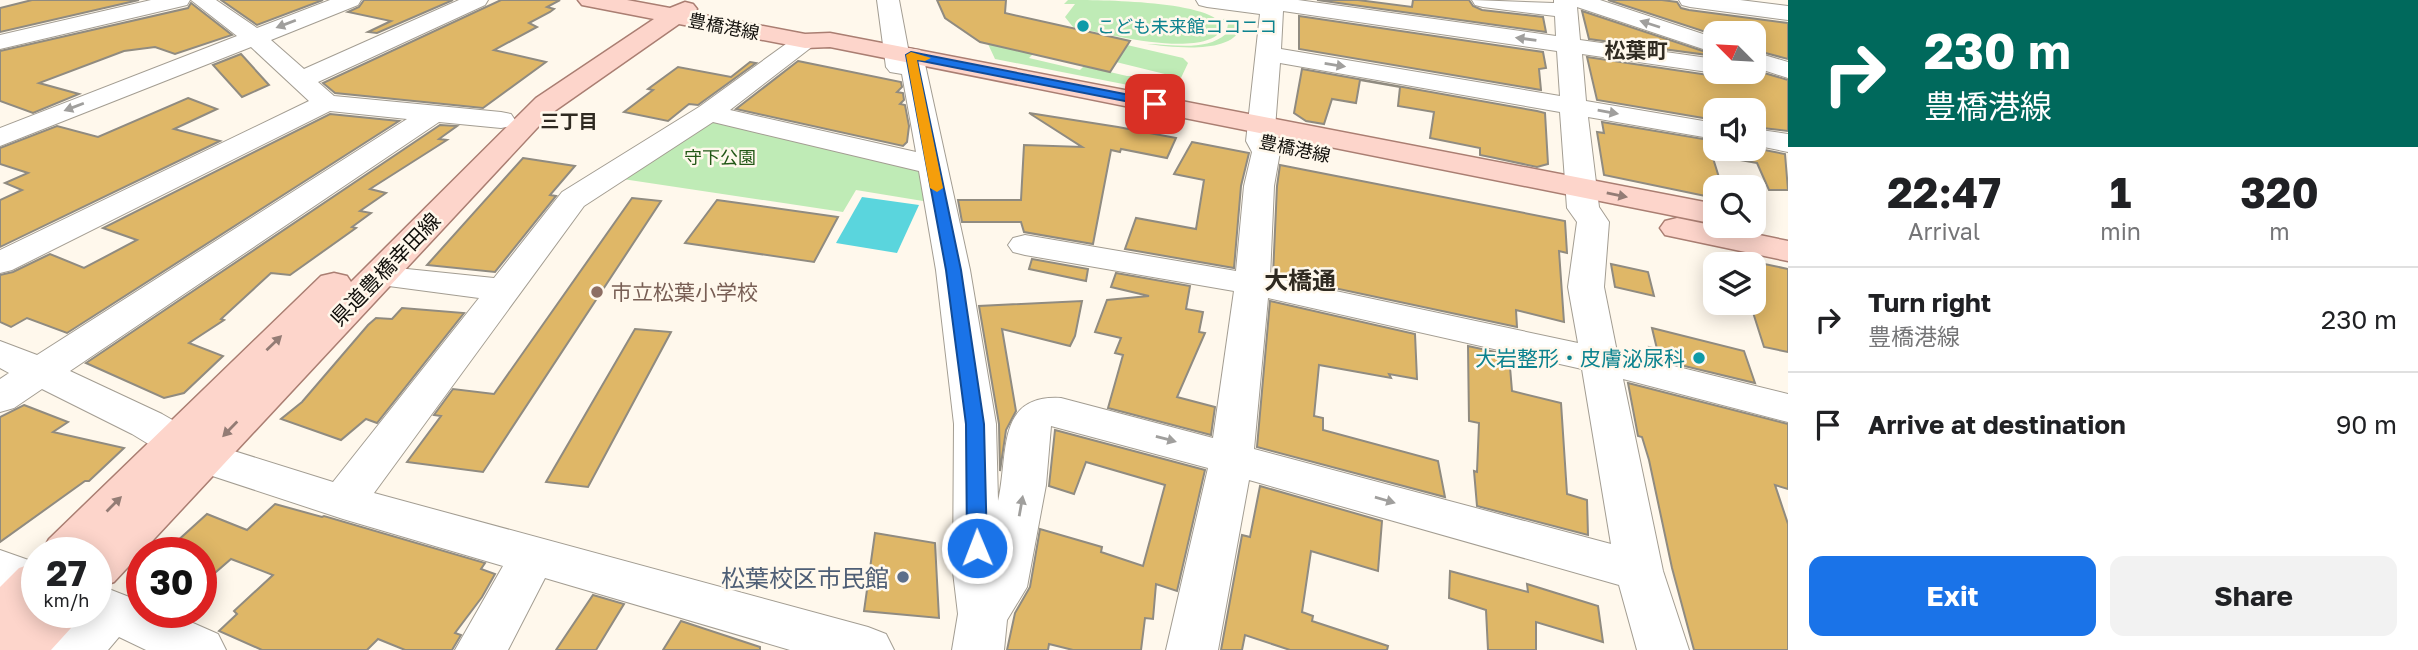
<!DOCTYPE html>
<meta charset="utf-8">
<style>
body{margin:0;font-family:"Golos Text","Noto Sans JP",sans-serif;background:#f2f2f2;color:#202124;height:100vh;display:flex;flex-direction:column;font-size:26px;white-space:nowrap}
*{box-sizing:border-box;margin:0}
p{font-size:23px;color:#757577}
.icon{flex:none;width:38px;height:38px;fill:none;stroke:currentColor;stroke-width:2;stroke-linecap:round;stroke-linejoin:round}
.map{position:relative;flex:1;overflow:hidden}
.panel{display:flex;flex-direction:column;background:#fff;width:630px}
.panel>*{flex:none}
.hud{background:#00695c;color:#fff;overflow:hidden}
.needle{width:46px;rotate:294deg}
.fabs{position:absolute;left:1703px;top:21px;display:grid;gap:14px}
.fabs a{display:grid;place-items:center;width:63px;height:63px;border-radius:14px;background:#fff;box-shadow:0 4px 18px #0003;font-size:35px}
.speed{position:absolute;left:21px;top:537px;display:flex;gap:14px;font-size:35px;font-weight:700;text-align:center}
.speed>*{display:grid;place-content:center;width:91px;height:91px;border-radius:50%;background:#fff;box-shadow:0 4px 18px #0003;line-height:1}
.speed small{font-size:18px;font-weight:400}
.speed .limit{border:10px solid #d22;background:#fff;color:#111}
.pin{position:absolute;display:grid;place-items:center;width:60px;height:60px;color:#fff;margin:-30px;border-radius:14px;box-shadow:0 4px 10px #0006}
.me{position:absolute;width:77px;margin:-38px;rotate:359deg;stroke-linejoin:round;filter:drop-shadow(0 0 5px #0008)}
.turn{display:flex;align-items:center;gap:24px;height:147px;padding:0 21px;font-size:32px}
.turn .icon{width:91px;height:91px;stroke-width:2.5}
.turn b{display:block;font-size:49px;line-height:60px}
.eta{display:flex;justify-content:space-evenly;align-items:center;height:119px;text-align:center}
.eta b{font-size:42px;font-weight:700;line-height:49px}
.primary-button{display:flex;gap:14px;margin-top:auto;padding:14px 21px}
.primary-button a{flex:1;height:80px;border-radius:14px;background:#1a73e8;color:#fff;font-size:28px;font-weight:700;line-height:80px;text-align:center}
.primary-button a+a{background:#f2f2f2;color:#202124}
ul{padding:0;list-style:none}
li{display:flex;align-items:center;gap:21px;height:105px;padding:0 21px;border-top:2px solid #e0e0e0}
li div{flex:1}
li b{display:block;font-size:26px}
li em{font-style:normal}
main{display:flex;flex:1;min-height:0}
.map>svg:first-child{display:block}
.green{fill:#bfebb6}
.water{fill:#5ad5dd}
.building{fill:#dfb767;stroke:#908b80;stroke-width:2}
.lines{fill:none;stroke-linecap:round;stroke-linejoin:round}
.minor-casing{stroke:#a39d92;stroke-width:2}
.major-casing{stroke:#aa7e72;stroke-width:3}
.minor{fill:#fff;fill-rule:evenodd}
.major{fill:#fdd5cb;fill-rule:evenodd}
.oneway{fill:#a09f9d}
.oneway2{fill:#937c75}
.route{fill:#1a73e8;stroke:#114b97;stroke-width:2}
.slow{fill:#f59e0b}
.culture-dot{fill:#0f9aa8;stroke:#fff8ec;stroke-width:2.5}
.education-dot{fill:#8d6e63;stroke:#fff8ec;stroke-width:2.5}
.service-dot{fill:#5c6f8a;stroke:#fff8ec;stroke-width:2.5}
.labels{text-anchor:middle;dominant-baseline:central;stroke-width:5;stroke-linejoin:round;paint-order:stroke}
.far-street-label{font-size:18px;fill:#110f0b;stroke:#fff8ec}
.far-culture-label{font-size:18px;fill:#0d838f;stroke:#fff8ec;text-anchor:start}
.far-park-label{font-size:18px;fill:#225716;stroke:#fff8ec}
.far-neighbourhood-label{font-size:19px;font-weight:bold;fill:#2f2a21;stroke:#fff8ec}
.far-quarter-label{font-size:21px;font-weight:bold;fill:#2f2a21;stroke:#fff8ec}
.street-label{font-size:21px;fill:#110f0b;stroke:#fff8ec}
.education-label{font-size:21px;fill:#785e54;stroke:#fff8ec;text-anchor:start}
.culture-label{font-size:21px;fill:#0d838f;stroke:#fff8ec;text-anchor:end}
.quarter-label{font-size:24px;font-weight:bold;fill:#2f2a21;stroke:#fff8ec}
.near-service-label{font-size:24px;fill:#4e5e75;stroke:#fff8ec;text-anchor:end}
</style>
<main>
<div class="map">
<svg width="1788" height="650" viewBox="0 0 1788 650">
<rect width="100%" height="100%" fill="#fff8ec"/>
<g class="green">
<path d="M 1068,0 C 1096,0 1218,0 1223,28 C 1206,61 1103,33 1073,27 L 1065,17 L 1075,4 L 1064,4 Z"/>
<path d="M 1237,18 L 1241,28 C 1230,55 1171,47 1147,44 C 1172,44 1205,52 1226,34 L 1228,24 L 1223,19 Z"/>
<polygon points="988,44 1033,54 1029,58 1080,70 1084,66 1127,76 1153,76 1179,83 1174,94 995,59"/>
<polygon points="1127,45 1183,58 1188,63 1181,78 1116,62"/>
<polygon points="707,119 925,167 929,202 856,190 843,212 616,178"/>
</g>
<polygon class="water" points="862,197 919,205 897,253 836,243"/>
<g class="building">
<polygon points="32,0 139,0 0,32 0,8"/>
<polygon points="221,0 323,0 257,25"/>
<polygon points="364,0 453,0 377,33 368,32 391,21 348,12 359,7"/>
<polygon points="501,0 560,0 547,7 554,9 550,12 529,23 537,27 494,50 546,62 483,108 335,93 323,83"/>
<polygon points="937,0 1006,0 1005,13 1130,41 1110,72 980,42 945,18"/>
<polygon points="1317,0 1358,0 1412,7 1413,0 1469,0 1473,6 1482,10 1543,17 1546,32"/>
<polygon points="1608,0 1662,0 1677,2 1681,8 1689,10 1788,23 1788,59 1754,50 1754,33 1715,35"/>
<polygon points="191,3 232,35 175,54 155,47 124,51 39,83 79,94 33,113 0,101 0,51 188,8"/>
<polygon points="1582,11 1715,55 1715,56 1589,39"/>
<polygon points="1299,16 1543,52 1546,68 1539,69 1541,90 1299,49"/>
<polygon points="241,54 269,85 242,97 213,65"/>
<polygon points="1587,57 1715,76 1725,72 1754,72 1754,70 1788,80 1788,131 1754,127 1754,110 1715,110 1715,120 1597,100"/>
<polygon points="798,61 901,82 902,87 897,92 903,93 904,100 900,104 905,105 909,126 907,142 903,146 736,109"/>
<polygon points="750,62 756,63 698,105 689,104 668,121 624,112 653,90 648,89 678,67 731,77"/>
<polygon points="1302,69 1537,111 1545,113 1548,164 1537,167 1495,158 1480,155 1480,148 1430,138 1434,112 1398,106 1400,87 1360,80 1356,103 1332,99 1324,124 1306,121 1294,113"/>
<polygon points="188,98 217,109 174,129 220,141 0,247 0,200 22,190 5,183 28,173 0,164 0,148 57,126 98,137"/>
<polygon points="1029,113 1118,127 1176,138 1167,158 1121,149 1120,152 1111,150 1093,244 1024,232 1021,222 962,222 958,200 1021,200 1024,145 1082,147"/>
<polygon points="330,114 399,121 67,333 27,318 11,327 0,322 0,275 13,272 50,254 84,268 137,240 103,228"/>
<polygon points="1602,122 1715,141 1715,149 1754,148 1785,154 1788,190 1769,190 1757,163 1712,155 1722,187 1715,187 1715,198 1604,175 1597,132 1604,133"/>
<polygon points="440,125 457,126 439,139 447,140 370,189 386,193 360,211 371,213 352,227 356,228 290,275 271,273 221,319 224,320 189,343 223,356 184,393 164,398 86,363"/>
<polygon points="1192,142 1249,153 1241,186 1234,268 1125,249 1136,218 1196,229 1204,180 1174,174"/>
<polygon points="523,158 575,166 550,195 556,196 495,272 427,265"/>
<polygon points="1280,165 1565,221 1567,253 1559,251 1564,322 1516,310 1517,327 1273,275 1277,186"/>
<polygon points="632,198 661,201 483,472 407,462 441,416 434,415 453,389 494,394"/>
<polygon points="717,200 838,217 814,262 685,243"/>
<polygon points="1731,257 1788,269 1788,352 1764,347 1750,303 1754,303 1754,264 1734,264"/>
<polygon points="1032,259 1088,269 1086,281 1029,269"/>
<polygon points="1611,264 1648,272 1654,296 1615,287"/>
<polygon points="1116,273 1190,286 1186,309 1203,312 1199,332 1205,333 1177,397 1215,407 1211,435 1108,408 1123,355 1115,353 1121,338 1095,332 1107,300 1149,296 1111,287"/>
<polygon points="1082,301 1075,336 1070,346 1002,329 1016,411 1006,430 1000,471 999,424 979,306"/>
<polygon points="1270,301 1415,334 1417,379 1389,374 1391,378 1319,365 1314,416 1323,418 1323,430 1438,461 1445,497 1257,447"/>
<polygon points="402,308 464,313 377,423 366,419 341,440 281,419 302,402 368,325 376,318 392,319"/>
<polygon points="1652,328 1744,351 1755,383 1651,358 1649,347 1657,349"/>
<polygon points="635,329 671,332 588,487 546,482"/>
<polygon points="1468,346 1509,355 1512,391 1561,403 1567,494 1587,500 1588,535 1477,506 1474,471 1477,472 1479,423 1469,421"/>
<polygon points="1628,383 1788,424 1788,489 1775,485 1788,524 1788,650 1694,650 1672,568 1649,460 1642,437 1638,436"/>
<polygon points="24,405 68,422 53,432 124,448 89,481 85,481 0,542 0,417"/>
<polygon points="1055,430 1205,470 1177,591 1156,584 1153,619 1145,618 1141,650 1073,650 1049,644 1048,650 1007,650 1015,613 1030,587 1040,529 1102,547 1101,552 1143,566 1165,485 1086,462 1074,494 1049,486"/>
<polygon points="1260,486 1382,521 1378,571 1311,551 1302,612 1313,616 1312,621 1388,646 1387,650 1290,650 1245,635 1242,650 1221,650 1242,535 1250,537"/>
<polygon points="275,504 322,517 324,516 485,563 481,569 495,574 482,597 455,633 461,635 452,650 405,650 378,639 367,650 262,650 219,631 237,614 234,611 273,575 231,559 201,585 201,553 164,553 207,514 247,530"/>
<polygon points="875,533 935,543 939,618 864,611"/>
<polygon points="1450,571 1528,592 1527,584 1598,606 1603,642 1536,622 1536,650 1488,650 1486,610 1449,598"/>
<polygon points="593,595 624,604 596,650 556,650"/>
<polygon points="681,621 760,647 760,650 663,650"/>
</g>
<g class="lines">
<defs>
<g id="minor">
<polygon points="151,0 190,0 187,5 0,49 0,35"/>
<path d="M 191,0 L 216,0 L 257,28 L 330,0 L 361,0 L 358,5 L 271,40 L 304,69 L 459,0 L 488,0 L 485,5 L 318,82 L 334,96 L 501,112 L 511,114 L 515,120 L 511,126 L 501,128 L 439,122 L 70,371 L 162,414 L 218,446 L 333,482 L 479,298 L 366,283 L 361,276 L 366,269 L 378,266 L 494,278 L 562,192 L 699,107 L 797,36 L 813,36 L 817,41 L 813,46 L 730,110 L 916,152 L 902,74 L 890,72 L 886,67 L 877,0 L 899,0 L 908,48 L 920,50 L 923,55 L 970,270 L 996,424 L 998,501 C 1009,455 995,394 1061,398 L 1213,438 L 1234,291 L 1025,255 L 1013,252 L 1008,245 L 1013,238 L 1025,235 L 1236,271 L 1244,186 L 1252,152 L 1246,141 L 1260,14 L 1207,7 L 1199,5 L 1196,0 L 1298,0 L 1556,36 L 1555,16 L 1483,7 L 1475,5 L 1472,0 L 1554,3 L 1554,0 L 1600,0 L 1715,38 L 1715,53 L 1577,7 L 1580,40 L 1715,59 L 1715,72 L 1722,72 L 1715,73 L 1582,54 L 1586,101 L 1715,123 L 1715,139 L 1588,117 L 1599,207 L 1609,222 L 1604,287 L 1617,352 L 1788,394 L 1788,422 L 1623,379 L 1663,571 L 1689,650 L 1637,650 L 1619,585 L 1249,480 L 1218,650 L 1166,650 L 1208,468 L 1051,426 L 1046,485 L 1027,587 L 1007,620 L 1004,650 L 952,650 L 958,614 L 953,572 L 954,424 L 936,270 L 919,171 L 713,122 L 584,206 L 374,493 L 868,627 L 886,634 L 894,650 L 790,650 L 545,578 L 508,650 L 455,650 L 503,566 L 343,519 L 188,468 L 132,434 L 42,389 L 14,408 L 0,412 L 0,379 L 9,373 L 0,368 L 0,341 L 37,355 L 407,119 L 330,111 L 12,270 L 0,273 L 0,250 L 309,101 L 251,47 L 0,146 L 0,128 L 237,36 ZM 1283,11 L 1557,51 L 1560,96 L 1281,49 ZM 1280,63 L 1560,112 L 1567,208 L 1577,222 L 1568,287 L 1578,343 L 1270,277 L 1274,186 L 1280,152 L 1274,141 ZM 1268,298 L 1582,369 L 1611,544 L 1254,449 Z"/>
<polygon points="1679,0 1740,0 1788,6 1788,20 1690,7 1682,5"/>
<polygon points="1754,52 1788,62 1788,78 1754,67"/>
<polygon points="1754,129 1788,134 1788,152 1754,145"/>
<polygon points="0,550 37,563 37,603 0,590"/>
<polygon points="96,584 142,602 142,612 168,612 218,634 226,650 146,650 119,637 108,650 50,650 58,634 76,615 75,612 96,612"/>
</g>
<g id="major">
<polygon points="578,0 627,0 670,8 685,2 693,4 697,9 694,13 805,34 830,33 1715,204 1715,224 830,47 805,48 679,24 556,110 537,128 114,582 96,588 96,553 41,553 49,539 321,276 334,273 347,276 351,282 536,98 654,19 582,5"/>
<polygon points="1677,218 1788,241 1788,261 1665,235 1660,228 1665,221"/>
<polygon points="37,562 37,612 79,612 71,628 51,650 0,650 0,587 19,568"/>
</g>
</defs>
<use href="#minor" class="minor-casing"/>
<use href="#major" class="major-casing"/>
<use href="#minor" class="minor"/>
<use href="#major" class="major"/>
</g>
<defs><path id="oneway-solid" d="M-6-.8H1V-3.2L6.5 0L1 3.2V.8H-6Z" transform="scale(1.75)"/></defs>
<g class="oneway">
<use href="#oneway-solid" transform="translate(286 24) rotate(159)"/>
<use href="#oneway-solid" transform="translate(1650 24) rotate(-162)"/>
<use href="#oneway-solid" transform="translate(1526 39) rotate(-172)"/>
<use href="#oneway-solid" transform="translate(1335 65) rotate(9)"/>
<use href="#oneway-solid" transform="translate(74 107) rotate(159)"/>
<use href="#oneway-solid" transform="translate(1608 112) rotate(10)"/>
<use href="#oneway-solid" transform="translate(1166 439) rotate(15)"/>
<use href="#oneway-solid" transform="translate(1385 500) rotate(16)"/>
<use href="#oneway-solid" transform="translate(1021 506) rotate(-80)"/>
</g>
<g class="oneway2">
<use href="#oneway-solid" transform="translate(1617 195) rotate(12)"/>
<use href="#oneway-solid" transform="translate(274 343) rotate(-44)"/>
<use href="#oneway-solid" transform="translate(230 429) rotate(134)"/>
<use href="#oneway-solid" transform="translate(114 504) rotate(-45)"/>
</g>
<polygon class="route" points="911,52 1155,100 1161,104 1155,107 917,60 961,270 984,424 987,548 984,553 977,556 970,553 967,548 966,424 946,270 906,55"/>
<polygon class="slow" points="911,52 931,58 925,61 917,60 943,188 937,192 930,188 906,55"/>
<g class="culture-dot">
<circle cx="1083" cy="26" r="7"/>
<circle cx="1699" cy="358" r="7"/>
</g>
<circle class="education-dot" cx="597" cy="292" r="7"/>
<circle class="service-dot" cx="903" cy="577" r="7"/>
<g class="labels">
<g class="far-street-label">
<text transform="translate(724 26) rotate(11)">豊橋港線</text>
<text transform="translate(1295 148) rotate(12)">豊橋港線</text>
</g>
<g class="far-culture-label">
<text x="1097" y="26">こども未来館ココニコ</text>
</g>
<g class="far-park-label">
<text x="720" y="157">守下公園</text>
</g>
<g class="far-neighbourhood-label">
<text x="569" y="120">三丁目</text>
</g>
<g class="far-quarter-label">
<text x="1636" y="50">松葉町</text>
</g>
<g class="street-label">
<text transform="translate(385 269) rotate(-46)">県道豊橋幸田線</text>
</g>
<g class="education-label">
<text x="611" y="292">市立松葉小学校</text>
</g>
<g class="culture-label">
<text x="1685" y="358">大岩整形・皮膚泌尿科</text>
</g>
<g class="quarter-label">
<text x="1300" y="279">大橋通</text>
</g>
<g class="near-service-label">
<text x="889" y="577">松葉校区市民館</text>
</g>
</g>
</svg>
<div class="fabs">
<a><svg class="needle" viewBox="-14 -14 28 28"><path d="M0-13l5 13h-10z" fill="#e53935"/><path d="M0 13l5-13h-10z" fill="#757577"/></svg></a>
<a><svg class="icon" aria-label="sound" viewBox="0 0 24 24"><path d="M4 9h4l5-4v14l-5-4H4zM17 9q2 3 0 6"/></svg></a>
<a><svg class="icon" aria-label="search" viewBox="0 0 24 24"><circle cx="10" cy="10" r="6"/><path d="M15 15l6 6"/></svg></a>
<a><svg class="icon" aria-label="layers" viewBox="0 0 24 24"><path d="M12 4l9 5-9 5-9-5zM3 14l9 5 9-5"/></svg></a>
</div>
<div class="speed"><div>27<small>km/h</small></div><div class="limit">30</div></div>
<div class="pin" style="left:1155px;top:104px;background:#d93025"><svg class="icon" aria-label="arrive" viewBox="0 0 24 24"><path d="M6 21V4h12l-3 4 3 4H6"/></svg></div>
<svg class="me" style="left:977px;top:548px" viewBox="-20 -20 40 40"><circle r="17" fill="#1a73e8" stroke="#fff" stroke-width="3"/><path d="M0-11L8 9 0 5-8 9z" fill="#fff"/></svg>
</div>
<section class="panel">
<div class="hud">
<div class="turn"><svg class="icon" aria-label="right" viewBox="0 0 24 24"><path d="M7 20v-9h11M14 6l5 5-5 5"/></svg><div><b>230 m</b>豊橋港線</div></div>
</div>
<div class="eta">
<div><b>22:47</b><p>Arrival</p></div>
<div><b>1</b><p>min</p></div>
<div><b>320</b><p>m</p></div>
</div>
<ul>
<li><svg class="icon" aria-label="right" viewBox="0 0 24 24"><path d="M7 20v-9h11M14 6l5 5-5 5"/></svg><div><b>Turn right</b><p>豊橋港線</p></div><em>230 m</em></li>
<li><svg class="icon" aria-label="arrive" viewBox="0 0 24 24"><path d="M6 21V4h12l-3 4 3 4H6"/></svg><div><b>Arrive at destination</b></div><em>90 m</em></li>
</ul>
<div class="primary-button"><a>Exit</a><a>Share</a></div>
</section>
</main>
